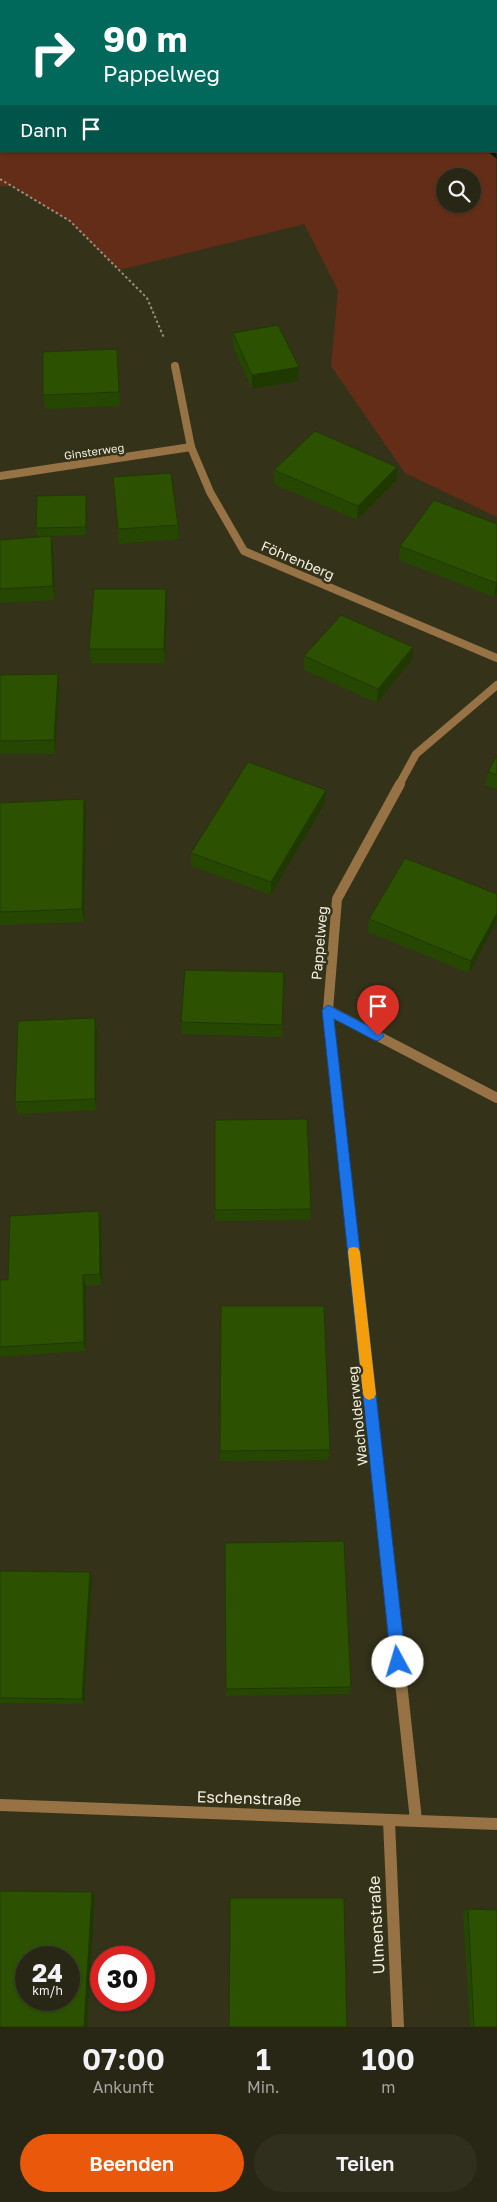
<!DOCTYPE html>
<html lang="de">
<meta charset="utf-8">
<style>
body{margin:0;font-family:"Golos Text",sans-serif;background:#302e1d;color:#f1f3f6;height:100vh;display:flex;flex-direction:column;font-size:19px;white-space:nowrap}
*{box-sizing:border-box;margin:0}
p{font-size:16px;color:#a5a5a0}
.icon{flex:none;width:28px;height:28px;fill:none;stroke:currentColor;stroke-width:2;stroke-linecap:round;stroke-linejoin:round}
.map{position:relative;height:2027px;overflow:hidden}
.sheet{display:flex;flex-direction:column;background:#282614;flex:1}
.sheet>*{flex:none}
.banner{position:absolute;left:0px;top:0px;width:498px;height:152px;box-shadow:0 1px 4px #0004,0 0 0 1px #444334;background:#00695c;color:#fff;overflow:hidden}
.controls{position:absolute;left:436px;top:168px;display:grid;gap:10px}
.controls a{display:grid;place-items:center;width:45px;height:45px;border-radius:50%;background:#282614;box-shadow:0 1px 4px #0004,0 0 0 1px #444334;font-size:25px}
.speed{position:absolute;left:15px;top:1946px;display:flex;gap:10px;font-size:25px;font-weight:700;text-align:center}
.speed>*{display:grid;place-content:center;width:65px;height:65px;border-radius:50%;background:#282614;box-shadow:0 1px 4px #0004,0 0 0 1px #444334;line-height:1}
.speed small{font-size:12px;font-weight:400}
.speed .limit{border:8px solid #d22;background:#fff;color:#111}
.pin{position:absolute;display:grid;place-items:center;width:42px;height:42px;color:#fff;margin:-51px -21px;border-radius:50% 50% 50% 0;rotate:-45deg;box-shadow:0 0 5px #0007}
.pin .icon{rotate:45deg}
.me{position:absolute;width:55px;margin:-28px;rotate:354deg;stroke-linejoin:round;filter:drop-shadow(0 0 4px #0008)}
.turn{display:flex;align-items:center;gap:18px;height:105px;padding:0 20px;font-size:22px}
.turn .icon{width:65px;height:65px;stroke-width:2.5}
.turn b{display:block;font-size:35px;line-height:42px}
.then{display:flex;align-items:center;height:48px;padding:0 20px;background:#0003;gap:10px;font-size:19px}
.eta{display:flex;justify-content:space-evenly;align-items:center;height:85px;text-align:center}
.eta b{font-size:30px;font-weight:600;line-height:35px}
.action{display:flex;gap:10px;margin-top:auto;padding:10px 20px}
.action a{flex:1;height:58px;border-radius:30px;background:#ea580c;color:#fff;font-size:20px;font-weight:600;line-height:58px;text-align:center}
.action a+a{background:#302e1d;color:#f1f3f6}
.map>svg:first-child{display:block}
.green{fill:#642d18;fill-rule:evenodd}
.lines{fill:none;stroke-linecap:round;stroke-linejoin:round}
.stream{fill:#001c11;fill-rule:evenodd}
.path{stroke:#95927f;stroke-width:2;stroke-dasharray:2.5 2.5;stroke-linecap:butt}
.street-far2{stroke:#967245;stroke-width:8}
.street-far1{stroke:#967245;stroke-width:10}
.street{stroke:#967245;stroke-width:12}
.wall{fill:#264701}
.shaded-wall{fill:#1f3901}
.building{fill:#2c5201;stroke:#1f3901;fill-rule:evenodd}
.route{fill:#1a73e8;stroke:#114b97}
.slow{fill:#f59e0b}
.labels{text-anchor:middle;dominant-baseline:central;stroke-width:5;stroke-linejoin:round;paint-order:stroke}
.far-street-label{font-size:11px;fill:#f2f0e1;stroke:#35321a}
.street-label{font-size:14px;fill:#f2f0e1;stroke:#35321a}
.near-street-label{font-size:16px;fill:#f2f0e1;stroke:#35321a}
</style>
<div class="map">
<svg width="497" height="2027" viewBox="0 0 497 2027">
<rect width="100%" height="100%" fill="#35321a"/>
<g class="green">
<polygon points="26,0 270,0 271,1 27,1"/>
<path d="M 0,141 L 1,151 L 496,151 L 496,142 L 497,517 L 405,473 L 331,366 L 338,290 L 304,224 L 119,270 L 70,221 L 11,186 L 0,186 ZM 472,176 L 472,204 L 445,204 L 445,176 Z"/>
</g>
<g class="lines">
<g class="stream">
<polygon points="306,0 314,0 315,1 307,1"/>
<polygon points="487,151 496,151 497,159"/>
</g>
<polyline class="path" points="0,179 70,221 147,298 164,338"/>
<g class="street-far2">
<polyline points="175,366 191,447 210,492 244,551 497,658"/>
<polyline points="0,476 191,447"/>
<polyline points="399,785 416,754 497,685"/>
</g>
<g class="street-far1">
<polyline points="400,784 337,899 328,1010 497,1098"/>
<polyline points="328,1010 363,1335"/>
</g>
<g class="street">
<polyline points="363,1334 416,1820"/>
<polyline points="0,1805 497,1824"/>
<polyline points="389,1821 398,2027"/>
</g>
</g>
<g class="wall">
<polygon points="233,333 299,367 298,381 252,389 233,347"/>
<polygon points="118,363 120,406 45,409 43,395"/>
<polygon points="397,467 396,481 357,520 274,484 274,470"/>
<polygon points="113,477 178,525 179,539 119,544"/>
<polygon points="86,495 87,503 86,535 51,536 53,550 55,600 0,603 0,540 37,537 36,528"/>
<polygon points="497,524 497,593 494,597 399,560 400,546"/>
<polygon points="167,603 165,663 91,663 89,649"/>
<polygon points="304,656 412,660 377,703 304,670"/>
<polygon points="0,675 59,688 55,754 0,754"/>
<polygon points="497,755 497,789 485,785 488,772"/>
<polygon points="326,790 325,803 271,895 191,866 191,853"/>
<polygon points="0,803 86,813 84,922 0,925"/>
<polygon points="497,894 469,973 368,932 369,919"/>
<polygon points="284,972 282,1037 182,1034 181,1022"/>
<polygon points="95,1018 97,1030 96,1110 18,1114 15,1102"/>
<polygon points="311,1209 310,1220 215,1221 215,1210"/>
<polygon points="101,1222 102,1285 86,1286 86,1351 0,1357 0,1280 8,1280"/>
<polygon points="330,1450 328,1460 220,1461 220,1451"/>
<polygon points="0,1571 92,1580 84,1704 0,1703"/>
<polygon points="351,1687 349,1694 226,1696 226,1689"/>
<polygon points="468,1909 497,2027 470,2027 463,1913"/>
</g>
<g class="shaded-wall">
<polygon points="299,367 298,381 252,389 252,375"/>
<polygon points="397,467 396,481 357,520 358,506"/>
<polygon points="86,495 87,503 86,535"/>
<polygon points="51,536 53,550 55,600 53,586"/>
<polygon points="497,582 497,593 494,597 496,583"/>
<polygon points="166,589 167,603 165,663 164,649"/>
<polygon points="413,647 412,660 377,703 378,689"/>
<polygon points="58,674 59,688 55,754 54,740"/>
<polygon points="326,790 325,803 271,895 271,882"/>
<polygon points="84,799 86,813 84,922 82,909"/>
<polygon points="497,913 497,921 469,973 471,961"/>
<polygon points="95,1018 97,1030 96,1110 95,1099"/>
<polygon points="99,1211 101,1222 102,1285 100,1274"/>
<polygon points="83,1275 86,1286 86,1351 84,1342"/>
<polygon points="90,1572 92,1580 84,1704 82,1699"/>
<polygon points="92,1892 95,1895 87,2027 84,2027"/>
</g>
<g class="building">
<polygon points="278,325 299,367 252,375 233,333"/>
<polygon points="117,349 119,392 43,395 43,352"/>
<polygon points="315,431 397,467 358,506 274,470"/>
<polygon points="171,473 178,525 118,529 113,477"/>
<polygon points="86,495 86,527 36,528 37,496"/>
<polygon points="434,500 497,524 497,582 496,583 400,546"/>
<polygon points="51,536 53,586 0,589 0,540"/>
<polygon points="94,589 166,589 164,649 89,649"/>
<polygon points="341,615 413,647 378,689 304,656"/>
<polygon points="58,674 54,740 0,741 0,675"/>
<polygon points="497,755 497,775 488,772"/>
<polygon points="248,762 326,790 271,882 191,853"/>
<polygon points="84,799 82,909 0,912 0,803"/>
<polygon points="405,858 497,894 497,913 471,961 369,919"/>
<polygon points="185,970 284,972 282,1025 181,1022"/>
<polygon points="95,1018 95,1099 15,1102 18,1021"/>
<polygon points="307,1119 311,1209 215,1210 215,1120"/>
<polygon points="99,1211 100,1274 83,1275 84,1342 0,1347 0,1280 8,1280 10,1216"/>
<polygon points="221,1306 324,1306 330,1450 220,1451"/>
<polygon points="344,1541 351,1687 226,1689 225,1543"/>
<polygon points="0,1571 90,1572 82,1699 0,1698"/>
<path d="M 0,1891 L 92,1892 L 84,2027 L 0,2027 ZM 26,1958 L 69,1958 L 69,2000 L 26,2000 Z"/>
<polygon points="230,1898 344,1898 347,2027 229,2027"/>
<polygon points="468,1909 497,1910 497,2027 474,2027"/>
</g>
<polygon class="route" points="328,1005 382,1033 384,1036 378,1041 374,1040 334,1019 406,1662 404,1667 398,1669 393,1667 391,1662 322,1010"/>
<polygon class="slow" points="354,1247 358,1248 360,1252 376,1394 374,1398 369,1400 365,1398 363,1394 348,1252 349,1248"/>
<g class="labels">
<g class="far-street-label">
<text transform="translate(94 451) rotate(-8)">Ginsterweg</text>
</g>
<g class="street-label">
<text transform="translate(298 560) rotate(23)">Föhrenberg</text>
<text transform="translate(319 943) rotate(-85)">Pappelweg</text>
<text transform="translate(357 1416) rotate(-96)">Wacholderweg</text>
</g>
<g class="near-street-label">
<text transform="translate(249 1798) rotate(2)">Eschenstraße</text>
<text transform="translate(376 1925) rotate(-93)">Ulmenstraße</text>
</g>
</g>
</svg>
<div class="controls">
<a><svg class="icon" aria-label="search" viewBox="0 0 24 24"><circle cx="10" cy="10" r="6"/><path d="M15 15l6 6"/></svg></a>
</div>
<div class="speed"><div>24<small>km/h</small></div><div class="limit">30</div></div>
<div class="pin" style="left:378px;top:1036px;background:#d93025"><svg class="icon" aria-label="arrive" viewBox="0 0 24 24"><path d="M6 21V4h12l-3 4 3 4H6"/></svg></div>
<svg class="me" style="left:398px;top:1662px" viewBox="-20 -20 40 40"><circle r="19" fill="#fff"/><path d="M0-13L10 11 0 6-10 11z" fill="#1a73e8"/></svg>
<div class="banner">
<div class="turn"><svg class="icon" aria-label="right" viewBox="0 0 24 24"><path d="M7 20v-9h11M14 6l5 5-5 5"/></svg><div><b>90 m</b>Pappelweg</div></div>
<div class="then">Dann<svg class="icon" aria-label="arrive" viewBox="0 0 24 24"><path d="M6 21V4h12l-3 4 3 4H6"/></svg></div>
</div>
</div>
<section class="sheet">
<div class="eta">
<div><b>07:00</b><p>Ankunft</p></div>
<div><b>1</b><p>Min.</p></div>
<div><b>100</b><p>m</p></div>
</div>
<div class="action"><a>Beenden</a><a>Teilen</a></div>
</section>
